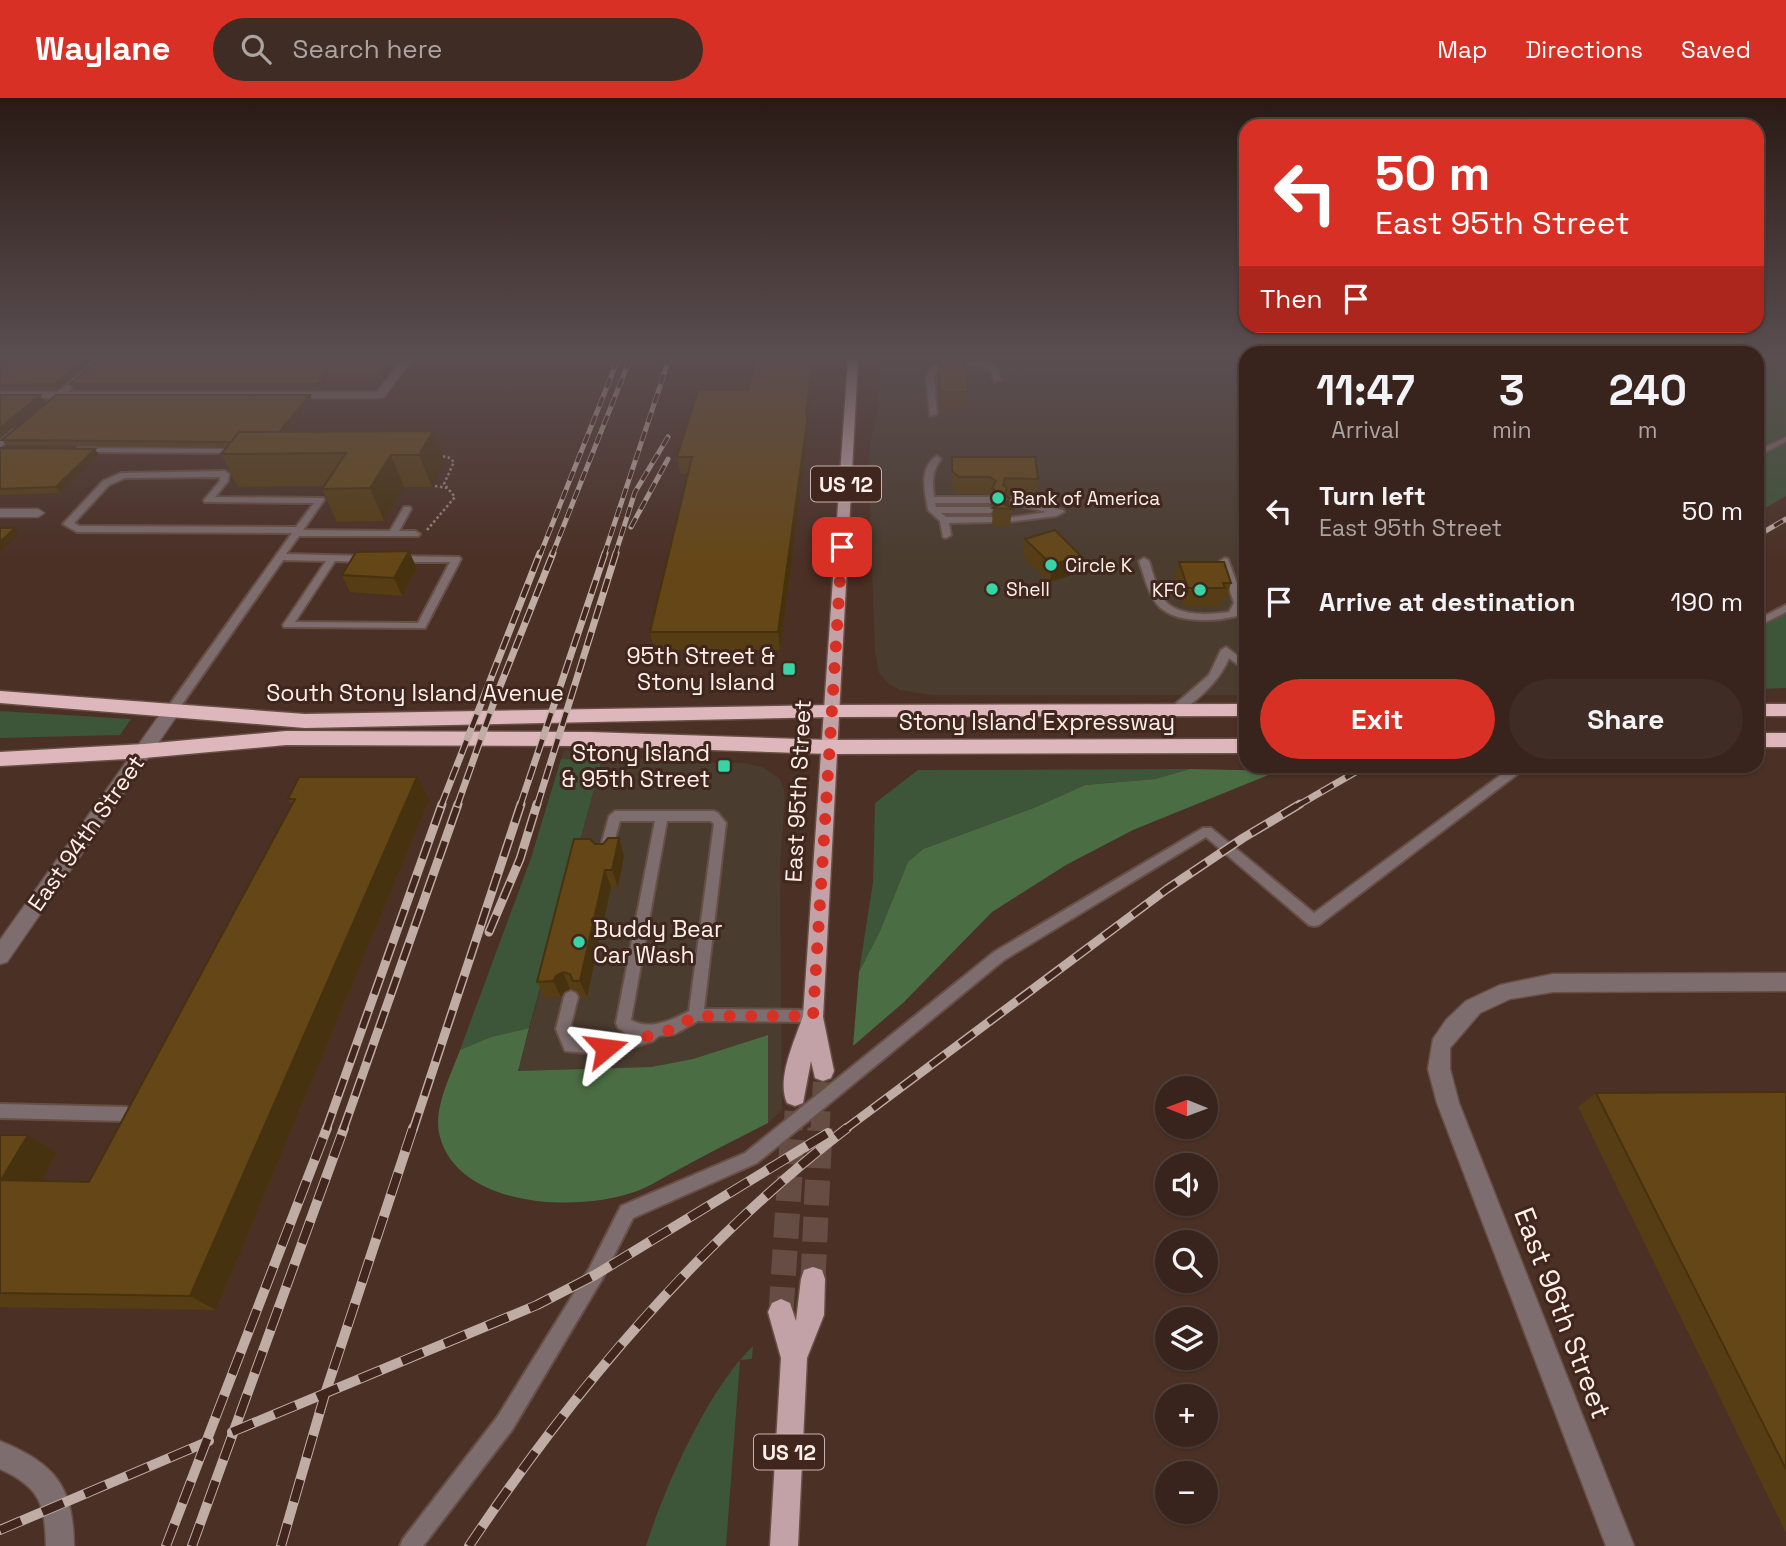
<!DOCTYPE html>
<meta charset="utf-8">
<style>
body{margin:0;font-family:"Space Grotesk",sans-serif;background:#3f2c25;color:#f1f3f6;height:100vh;display:flex;flex-direction:column;font-size:26px;white-space:nowrap}
*{box-sizing:border-box;margin:0}
p{font-size:23px;color:#aba4a3}
.icon{flex:none;width:38px;height:38px;fill:none;stroke:currentColor;stroke-width:2;stroke-linecap:round;stroke-linejoin:round}
.map{position:relative;flex:1;overflow:hidden}
.details{position:absolute;left:1239px;top:248px;width:525px;height:427px;display:flex;flex-direction:column;background:#38241c;border-radius:21px;box-shadow:0 2px 5px #0004,0 0 0 2px #52413b}
.details>*{flex:none}
.banner{position:absolute;left:1239px;top:21px;width:525px;height:214px;border-radius:21px;box-shadow:0 2px 5px #0004,0 0 0 2px #52413b;background:#d93025;color:#fff;overflow:hidden}
.needle{width:46px;rotate:271deg}
.tools{position:absolute;left:1155px;top:978px;display:grid;gap:14px}
.tools a{display:grid;place-items:center;width:63px;height:63px;border-radius:50%;background:#38241c;box-shadow:0 2px 5px #0004,0 0 0 2px #52413b;font-size:35px}
.pin{position:absolute;display:grid;place-items:center;width:60px;height:60px;color:#fff;margin:-30px;border-radius:14px;box-shadow:0 4px 10px #0006}
.me{position:absolute;width:77px;margin:-38px;rotate:74deg;stroke-linejoin:round;filter:drop-shadow(0 0 5px #0008)}
.turn{display:flex;align-items:center;gap:24px;height:147px;padding:0 21px;font-size:32px}
.turn .icon{width:91px;height:91px;stroke-width:2.5}
.turn b{display:block;font-size:49px;line-height:60px}
.then{display:flex;align-items:center;height:66px;padding:0 21px;background:#0003;gap:14px;font-size:26px}
.eta{display:flex;justify-content:space-evenly;align-items:center;height:119px;text-align:center}
.eta b{font-size:42px;font-weight:800;line-height:49px}
.cta{display:flex;gap:14px;margin-top:auto;padding:14px 21px}
.cta a{flex:1;height:80px;border-radius:42px;background:#d93025;color:#fff;font-size:28px;font-weight:800;line-height:80px;text-align:center}
.cta a+a{background:#3f2c25;color:#f1f3f6}
ul{padding:0;list-style:none}
li{display:flex;align-items:center;gap:21px;height:91px;padding:0 21px}
li div{flex:1}
li b{display:block;font-size:26px}
li em{font-style:normal}
header{display:flex;align-items:center;gap:42px;box-sizing:border-box;height:98px;padding:0 35px;background:#d93025;color:#fff}
header strong{font-size:33px}
nav{display:flex;gap:38px;margin-inline-start:auto;font-size:24px}
.search{width:490px;height:63px;background:#3f2c25;display:flex;align-items:center;gap:18px;box-sizing:border-box;padding:0 24px;border-radius:38px;color:#aba4a3;font-size:26px}
.map>svg:first-child{display:block}
.commercial{fill:#4a3c2f}
.green{fill:#3d5538}
.forest{fill:#4a6d43}
.lines{fill:none;stroke-linecap:round;stroke-linejoin:round}
.primary-tunnel-far1{stroke:#664d43;stroke-width:19;stroke-dasharray:19 10;stroke-linecap:butt}
.primary-tunnel{stroke:#664d43;stroke-width:25;stroke-dasharray:25 12;stroke-linecap:butt}
.lane-casing{stroke:#684f45;stroke-width:4}
.street-casing{stroke:#684f45;stroke-width:3}
.primary-casing{stroke:#684f45;stroke-width:3}
.highway-casing{stroke:#684f45;stroke-width:3}
.path{stroke:#9c877e;stroke-width:2.5;stroke-dasharray:2.5 2.5;stroke-linecap:butt}
.lane{fill:#7d6d6f;fill-rule:evenodd}
.street{fill:#7d6d6f;fill-rule:evenodd}
.primary{fill:#c2a2a6;fill-rule:evenodd}
.highway{fill:#ddb7bb;fill-rule:evenodd}
.rail-far3-casing{stroke:#bfaca5;stroke-width:5}
.rail-far2-casing{stroke:#bfaca5;stroke-width:7}
.rail-far1-casing{stroke:#bfaca5;stroke-width:9}
.rail-casing{stroke:#bfaca5;stroke-width:10}
.rail-far3{stroke:#40261c;stroke-width:3.5;stroke-dasharray:10;stroke-linecap:butt}
.rail-far2{stroke:#40261c;stroke-width:4.5;stroke-dasharray:14;stroke-linecap:butt}
.rail-far1{stroke:#40261c;stroke-width:6;stroke-dasharray:18;stroke-linecap:butt}
.rail{stroke:#40261c;stroke-width:8;stroke-dasharray:23;stroke-linecap:butt}
.wall{fill:#573d14}
.shaded-wall{fill:#473210}
.building{fill:#654717;stroke:#473210;stroke-width:2}
.route{stroke:#d93025;stroke-width:12;stroke-dasharray:0 21.6}
.poi-dot{fill:#38d4a6;stroke:#40261c;stroke-width:2.5}
.labels{text-anchor:middle;dominant-baseline:central;stroke-width:6;stroke-linejoin:round;paint-order:stroke}
.far-poi-label{font-size:19px;fill:#fff0eb;stroke:#40261c;text-anchor:start}
.shield{fill:#40261c;stroke:#c6b3ad;stroke-width:2}
.shield-label{font-size:21px;font-weight:bold;fill:#fff0eb}
.poi-label{font-size:23px;fill:#fff0eb;stroke:#40261c;text-anchor:end}
.street-label{font-size:23px;fill:#fff0eb;stroke:#40261c}
.near-street-label{font-size:28px;fill:#fff0eb;stroke:#40261c}
</style>
<header>
<strong>Waylane</strong>
<div class="search"><svg class="icon" aria-label="search" viewBox="0 0 24 24"><circle cx="10" cy="10" r="6"/><path d="M15 15l6 6"/></svg>Search here</div>
<nav><a>Map</a><a>Directions</a><a>Saved</a></nav>
</header>
<div class="map">
<svg width="1786" height="1448" viewBox="0 0 1786 1448">
<rect width="100%" height="100%" fill="#4b3025"/>
<g class="commercial">
<polygon points="880,261 1246,261 1246,597 932,597 900,592 889,586 879,575 875,553 869,382 870,346 878,314"/>
<polygon points="564,652 674,665 743,665 762,669 780,681 785,697 780,768 782,1012 768,1025 767,937 693,961 651,969 518,973 602,662 561,661"/>
</g>
<g class="green">
<polygon points="1757,261 1786,261 1786,398 1757,415"/>
<polygon points="1786,513 1786,590 1757,591 1757,532"/>
<polygon points="0,614 0,613 131,621 120,637 0,640"/>
<polygon points="561,661 602,662 529,930 491,939 460,952 531,760"/>
<polygon points="1190,671 1155,681 1085,687 1036,709 923,751 908,764 879,835 859,874 873,784 875,705 918,672"/>
<path d="M 753,1248 L 752,1261 L 740,1262 L 726,1448 L 646,1448 C 665,1388 708,1291 753,1248 Z"/>
</g>
<g class="forest">
<polygon points="1190,671 1278,673 1133,732 1066,767 992,814 904,904 853,948 859,874 879,835 908,764 923,751 1036,709 1085,687 1155,681"/>
<path d="M 529,930 L 518,973 L 651,969 L 693,961 L 768,937 L 768,1025 C 737,1041 705,1057 674,1074 C 660,1081 646,1091 631,1095 C 575,1114 459,1109 440,1039 C 432,1012 451,977 460,952 L 491,939 Z"/>
</g>
<g class="lines">
<g class="primary-tunnel-far1">
<polyline points="793,1032 795,998"/>
<polyline points="820,1032 823,973"/>
</g>
<g class="primary-tunnel">
<polyline points="813,1181 820,1030"/>
<polyline points="781,1214 793,1030"/>
</g>
<defs>
<g id="lane">
<polygon points="98,261 106,261 54,306 48,306 48,302"/>
<path d="M 964,263 L 981,264 L 997,269 L 1001,282 L 994,284 L 991,272 C 974,265 954,266 937,271 L 934,278 L 937,316 L 930,318 L 926,278 L 930,270 L 941,266 Z"/>
<polygon points="13,332 20,334 0,349 0,343"/>
<polygon points="1786,339 1786,344 1757,358 1757,353"/>
<polygon points="78,350 238,351 242,353 238,355 81,354 77,352"/>
<path d="M 937,358 L 941,361 C 932,373 932,384 934,399 L 989,399 L 993,402 L 989,405 L 935,405 L 936,409 L 990,409 L 994,412 L 990,415 L 941,415 L 946,419 L 991,419 L 994,420 L 994,424 L 949,425 L 951,437 L 946,440 L 943,439 L 940,423 L 928,412 C 925,393 918,370 937,358 Z"/>
<path d="M 225,373 L 229,376 L 228,383 L 215,399 L 323,400 L 324,402 L 303,432 L 390,433 L 404,409 L 410,409 L 411,411 L 399,433 L 415,433 L 420,436 L 418,438 L 299,438 L 286,456 L 365,458 L 370,461 L 365,464 L 335,463 L 295,524 L 418,525 L 450,464 L 398,464 L 393,461 L 398,458 L 459,459 L 461,461 L 425,530 L 284,529 L 283,527 L 326,463 L 283,462 L 176,615 L 168,615 L 166,612 L 168,609 L 292,435 L 77,434 L 63,426 L 103,383 L 121,375 ZM 220,379 L 220,383 L 204,402 L 205,404 L 314,405 L 296,429 L 79,428 L 74,425 L 109,387 L 125,380 Z"/>
<polygon points="1007,399 1063,412 1064,414 1056,418 1007,424 1007,420 1047,414 1004,404 1004,400"/>
<path d="M 1144,460 L 1149,463 C 1153,475 1156,489 1162,499 C 1175,519 1208,517 1229,514 L 1234,505 L 1220,463 L 1225,460 L 1228,461 L 1244,505 L 1237,518 C 1213,524 1172,526 1156,505 C 1147,493 1144,477 1139,463 Z"/>
<polygon points="1786,507 1786,514 1757,529 1757,522"/>
<path d="M 1226,549 L 1246,564 L 1246,573 L 1229,560 C 1219,584 1200,599 1180,615 L 1172,615 L 1170,612 L 1172,609 L 1209,577 L 1221,552 Z"/>
<polygon points="1513,668 1528,668 1319,827 1314,828 1309,827 1206,739 1004,862 757,1065 633,1120 601,1183 512,1332 423,1448 400,1448 403,1441 498,1318 589,1171 621,1108 745,1055 994,854 1203,730 1211,730 1314,815"/>
<path d="M 615,713 L 714,713 L 718,715 L 726,725 L 704,911 L 813,912 L 818,914 L 820,918 L 818,922 L 813,924 L 698,923 L 675,936 L 659,938 L 653,943 L 606,957 L 565,953 L 556,931 L 564,899 L 566,895 L 571,893 L 576,895 L 578,899 L 570,931 L 575,942 L 606,943 L 628,937 L 618,930 L 616,925 L 655,723 L 620,723 L 611,755 L 609,758 L 601,758 L 599,755 L 609,718 ZM 667,723 L 711,723 L 714,726 L 689,913 C 673,922 648,933 631,922 Z"/>
<polygon points="0,1006 126,1009 131,1011 134,1016 131,1021 126,1023 0,1020"/>
</g>
<g id="street">
<polygon points="402,261 412,261 384,299 380,300 0,300 0,294 377,294"/>
<polygon points="0,411 38,411 44,415 38,419 0,419"/>
<polygon points="172,607 180,612 178,616 7,864 0,866 0,842 166,608"/>
<polygon points="1786,875 1786,893 1553,894 1510,901 1480,915 1450,950 1450,971 1459,1005 1634,1448 1606,1448 1437,1005 1428,971 1433,941 1446,922 1466,903 1500,887 1553,876"/>
<path d="M 0,1343 C 55,1366 73,1387 74,1448 L 46,1448 C 45,1406 40,1389 0,1371 Z"/>
</g>
<g id="primary">
<path d="M 848,261 L 858,261 L 823,919 L 834,973 L 831,980 L 823,983 L 815,980 L 811,963 L 803,1005 L 795,1008 L 787,1005 C 776,981 795,942 803,918 Z"/>
<polygon points="813,1169 822,1172 825,1181 824,1217 807,1260 798,1448 770,1448 781,1260 768,1214 772,1205 781,1201 790,1205 796,1223 801,1181 804,1172"/>
</g>
<g id="highway">
<polygon points="0,593 305,616 831,607 1246,606 1246,618 831,619 305,630 0,605"/>
<rect x="1757" y="606" width="29" height="12"/>
<polygon points="286,633 590,634 829,642 1246,641 1246,655 829,656 590,648 286,647 144,660 0,668 0,654 144,646"/>
<rect x="1757" y="635" width="29" height="14"/>
</g>
</defs>
<use href="#lane" class="lane-casing"/>
<use href="#street" class="street-casing"/>
<use href="#primary" class="primary-casing"/>
<use href="#highway" class="highway-casing"/>
<g class="path">
<polyline points="435,388 448,390"/>
<polyline points="427,432 455,399 444,386 454,364 448,359 439,358"/>
</g>
<use href="#lane" class="lane"/>
<use href="#street" class="street"/>
<use href="#primary" class="primary"/>
<use href="#highway" class="highway"/>
<defs>
<g id="rail-far3">
<polyline points="631,429 668,361"/>
<polyline points="1757,438 1786,421"/>
<polyline points="540,457 618,261"/>
<polyline points="552,457 630,261"/>
<polyline points="604,457 669,261"/>
<polyline points="615,457 635,394 668,339"/>
</g>
<g id="rail-far2">
<polyline points="441,708 540,455"/>
<polyline points="457,708 495,601 553,455"/>
<polyline points="520,708 605,455"/>
<polyline points="537,708 616,455"/>
<polyline points="1297,708 1366,668"/>
</g>
<g id="rail-far1">
<polyline points="489,834 520,761 537,706"/>
<polyline points="326,1032 442,706"/>
<polyline points="343,1032 458,706"/>
<polyline points="413,1032 521,706"/>
<polyline points="844,1032 1167,791 1243,740 1300,706"/>
</g>
<g id="rail">
<polyline points="232,1334 537,1207 595,1177 828,1035"/>
<polyline points="0,1432 209,1343"/>
<polyline points="166,1448 327,1030"/>
<polyline points="192,1448 344,1030"/>
<polyline points="281,1448 325,1296 413,1030"/>
<path d="M 469,1448 C 574,1291 697,1146 847,1030"/>
</g>
</defs>
<use href="#rail-far3" class="rail-far3-casing"/>
<use href="#rail-far2" class="rail-far2-casing"/>
<use href="#rail-far1" class="rail-far1-casing"/>
<use href="#rail" class="rail-casing"/>
<use href="#rail-far3" class="rail-far3"/>
<use href="#rail-far2" class="rail-far2"/>
<use href="#rail-far1" class="rail-far1"/>
<use href="#rail" class="rail"/>
</g>
<g class="wall">
<polygon points="14,261 95,261 58,291 0,292 0,271"/>
<polygon points="100,261 397,261 382,281 327,281 320,291 74,291 70,286"/>
<polygon points="939,262 968,294 967,311 940,311 938,278"/>
<polygon points="312,303 286,334 433,333 445,365 432,389 404,389 384,423 337,424 322,391 323,388 238,389 221,356 226,350 6,347 2,342"/>
<polygon points="808,327 808,340 780,552 654,552 650,534 688,376 680,376 677,359"/>
<polygon points="0,350 99,357 60,395 0,397"/>
<polygon points="952,359 1038,381 1036,398 1006,398 1009,409 1012,411 1010,428 992,428 993,408 991,407 992,398 989,396 958,396 951,390"/>
<polygon points="1025,441 1078,475 1050,484 1023,459"/>
<polygon points="409,453 417,471 402,498 350,494 342,477"/>
<polygon points="1179,464 1231,485 1226,502 1221,502 1220,508 1183,508 1174,481"/>
<polygon points="1245,477 1246,477 1246,488 1243,486"/>
<polygon points="288,701 429,702 216,1212 0,1209 0,1037 57,1055 41,1083 89,1084 292,707"/>
<polygon points="619,740 624,758 618,789 611,789 587,899 581,899 577,893 570,891 564,894 561,899 545,900 537,884 595,746 603,746"/>
<polygon points="1786,994 1786,1435 1578,1009 1596,995"/>
</g>
<g class="shaded-wall">
<polygon points="85,261 95,261 58,291 54,286"/>
<polygon points="391,261 397,261 382,281 380,275"/>
<polygon points="813,261 816,261 808,327 808,340 780,552 778,534"/>
<polygon points="325,275 327,281 320,291 318,286"/>
<polygon points="40,297 44,303 0,340 0,330"/>
<polygon points="310,297 312,303 273,350 270,344"/>
<polygon points="433,333 445,365 432,389 419,357"/>
<polygon points="95,351 99,357 60,395 56,389"/>
<polygon points="391,357 404,389 384,423 370,390"/>
<polygon points="1007,390 1006,404 1010,400 1009,411 1003,410 1004,397"/>
<polygon points="15,430 19,436 0,454 0,444"/>
<polygon points="409,453 417,471 402,498 394,480"/>
<polygon points="1081,458 1078,475 1050,484 1052,467"/>
<polygon points="417,679 429,702 216,1212 190,1198"/>
<polygon points="619,740 624,758 618,789 612,772"/>
<polygon points="605,772 611,789 587,899 580,883"/>
<polygon points="563,874 570,891 564,894 561,899 553,883 556,878"/>
<polygon points="28,1037 57,1055 32,1100 1,1082"/>
</g>
<g class="building">
<polygon points="14,261 85,261 54,286 0,287 0,271"/>
<polygon points="100,261 391,261 380,275 325,275 318,286 70,286"/>
<polygon points="755,261 813,261 806,313 807,324 778,534 650,534 692,359 677,359 698,292 748,292"/>
<polygon points="939,262 965,263 968,294 940,294"/>
<polygon points="0,297 40,297 0,330"/>
<polygon points="56,297 310,297 279,334 239,334 231,344 2,342"/>
<polygon points="433,333 419,357 391,357 370,390 322,391 346,355 221,356 239,334"/>
<polygon points="0,350 95,351 56,389 0,391"/>
<polygon points="952,359 1035,359 1038,381 1005,380 1003,387 1007,390 1004,397 1010,400 1004,406 1012,411 993,410 998,407 998,401 994,399 998,395 992,390 996,383 990,379 959,379 952,373"/>
<polygon points="0,430 15,430 0,444"/>
<polygon points="1055,432 1081,458 1052,467 1025,441"/>
<polygon points="409,453 394,480 342,477 356,454"/>
<polygon points="1179,464 1224,464 1231,485 1223,485 1225,490 1188,490"/>
<polygon points="299,679 417,679 190,1198 0,1195 0,1037 28,1037 1,1082 89,1084 295,701 288,701"/>
<polygon points="608,740 619,740 612,772 605,772 580,883 573,883 570,876 563,874 556,878 553,883 537,884 574,741 590,741 595,746 603,746"/>
<polygon points="1786,994 1786,1371 1596,995"/>
</g>
<linearGradient id="sky" x2="0" y2="1"><stop stop-color="#291a14"/><stop offset="0.56" stop-color="#5b4e51"/><stop offset="1" stop-color="#5b4e51" stop-opacity="0"/></linearGradient>
<rect width="1786" height="463" fill="url(#sky)"/>
<g class="lines">
<polyline class="route" points="606,950 670,932 696,918 813,918 842,449"/>
</g>
<g class="poi-dot">
<circle cx="998" cy="400" r="7"/>
<circle cx="1051" cy="467" r="7"/>
<circle cx="992" cy="491" r="7"/>
<circle cx="1200" cy="492" r="7"/>
<rect x="782" y="564" width="14" height="14" rx="3.5"/>
<rect x="717" y="661" width="14" height="14" rx="3.5"/>
<circle cx="579" cy="844" r="7"/>
</g>
<g class="labels">
<g class="far-poi-label">
<text x="1012" y="400">Bank of America</text>
<text x="1065" y="467">Circle K</text>
<text x="1006" y="491">Shell</text>
<text x="1186" y="492" text-anchor="end">KFC</text>
</g>
<g class="shield">
<rect x="811" y="368.5" width="70" height="35" rx="5"/>
<rect x="754" y="1336.5" width="70" height="35" rx="5"/>
</g>
<g class="shield-label">
<text x="846" y="386">US 12</text>
<text x="789" y="1354">US 12</text>
</g>
<g class="poi-label">
<text x="775" y="558">95th Street &amp;<tspan x="775" dy="26">Stony Island</tspan></text>
<text x="710" y="655">Stony Island<tspan x="710" dy="26">&amp; 95th Street</tspan></text>
<text x="593" y="831" text-anchor="start">Buddy Bear<tspan x="593" dy="26">Car Wash</tspan></text>
</g>
<g class="street-label">
<text x="415" y="595">South Stony Island Avenue</text>
<text x="1037" y="624">Stony Island Expressway</text>
<text transform="translate(798 693) rotate(-87)">East 95th Street</text>
<text transform="translate(86 735) rotate(-55)">East 94th Street</text>
</g>
<g class="near-street-label">
<text transform="translate(1563 1215) rotate(69)">East 96th Street</text>
</g>
</g>
</svg>
<div class="tools">
<a><svg class="needle" viewBox="-14 -14 28 28"><path d="M0-13l5 13h-10z" fill="#e53935"/><path d="M0 13l5-13h-10z" fill="#aba4a3"/></svg></a>
<a><svg class="icon" aria-label="sound" viewBox="0 0 24 24"><path d="M4 9h4l5-4v14l-5-4H4zM17 9q2 3 0 6"/></svg></a>
<a><svg class="icon" aria-label="search" viewBox="0 0 24 24"><circle cx="10" cy="10" r="6"/><path d="M15 15l6 6"/></svg></a>
<a><svg class="icon" aria-label="layers" viewBox="0 0 24 24"><path d="M12 4l9 5-9 5-9-5zM3 14l9 5 9-5"/></svg></a>
<a>+</a>
<a>−</a>
</div>
<div class="pin" style="left:842px;top:449px;background:#d93025"><svg class="icon" aria-label="arrive" viewBox="0 0 24 24"><path d="M6 21V4h12l-3 4 3 4H6"/></svg></div>
<svg class="me" style="left:606px;top:950px" viewBox="-20 -20 40 40"><path d="M0-17L14 15 0 8-14 15z" fill="#d93025" stroke="#fff" stroke-width="4"/></svg>
<div class="banner">
<div class="turn"><svg class="icon" aria-label="left" viewBox="0 0 24 24"><path d="M17 20v-9H6M10 6l-5 5 5 5"/></svg><div><b>50 m</b>East 95th Street</div></div>
<div class="then">Then<svg class="icon" aria-label="arrive" viewBox="0 0 24 24"><path d="M6 21V4h12l-3 4 3 4H6"/></svg></div>
</div>
<section class="details">
<div class="eta">
<div><b>11:47</b><p>Arrival</p></div>
<div><b>3</b><p>min</p></div>
<div><b>240</b><p>m</p></div>
</div>
<ul>
<li><svg class="icon" aria-label="left" viewBox="0 0 24 24"><path d="M17 20v-9H6M10 6l-5 5 5 5"/></svg><div><b>Turn left</b><p>East 95th Street</p></div><em>50 m</em></li>
<li><svg class="icon" aria-label="arrive" viewBox="0 0 24 24"><path d="M6 21V4h12l-3 4 3 4H6"/></svg><div><b>Arrive at destination</b></div><em>190 m</em></li>
</ul>
<div class="cta"><a>Exit</a><a>Share</a></div>
</section>
</div>
